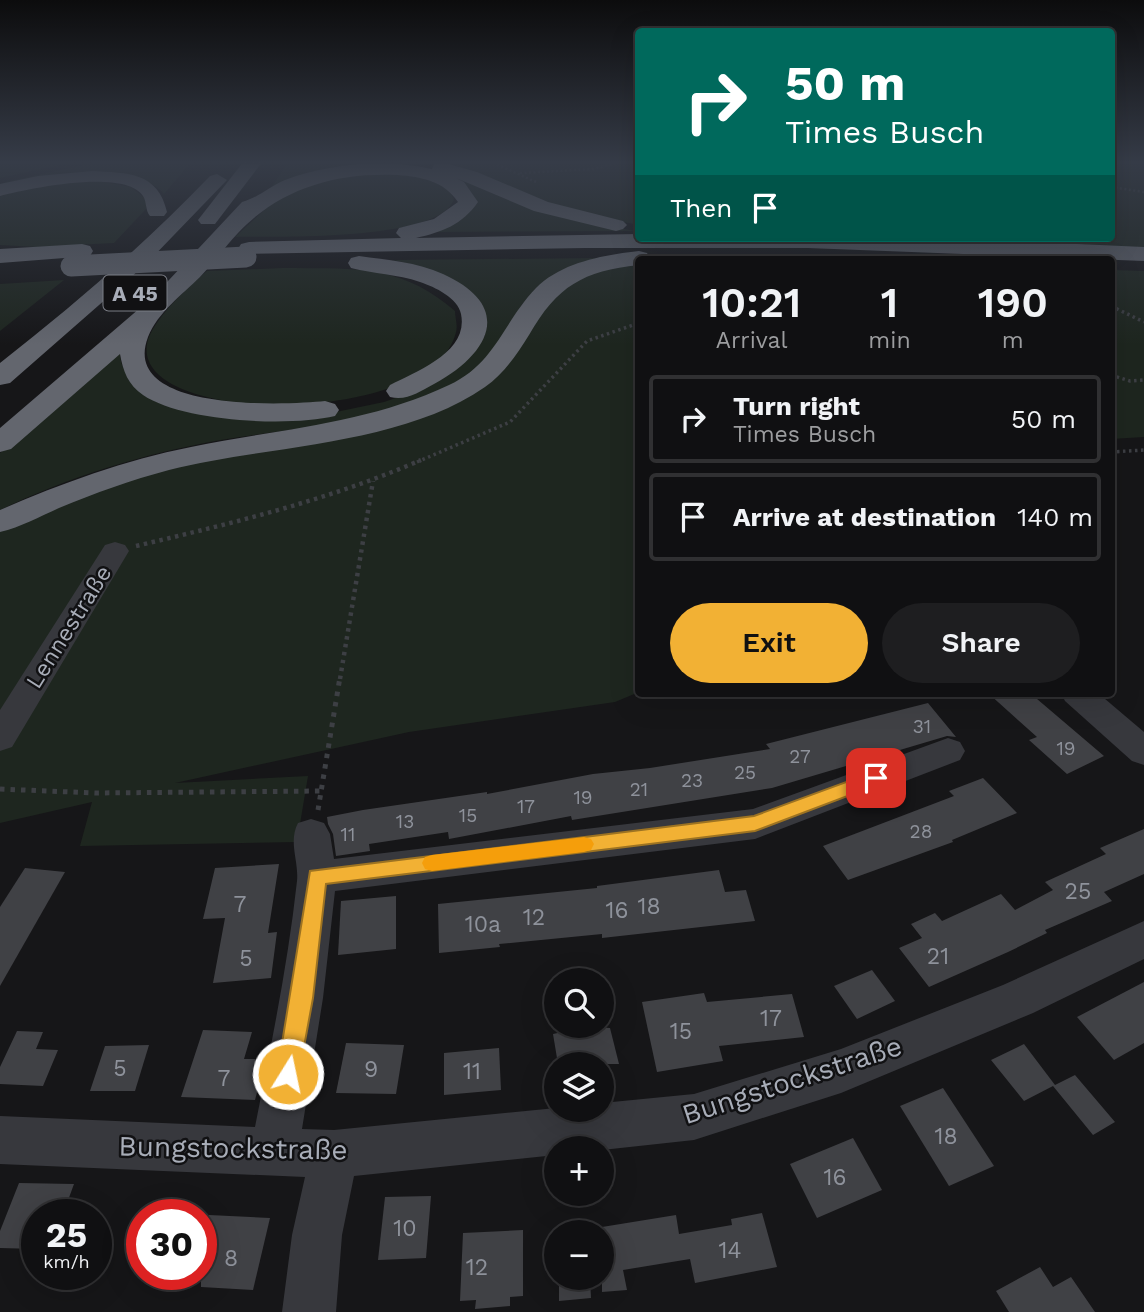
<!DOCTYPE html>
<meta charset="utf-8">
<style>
body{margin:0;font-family:"Work Sans",sans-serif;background:#1e1e20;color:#f1f3f6;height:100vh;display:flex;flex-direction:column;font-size:26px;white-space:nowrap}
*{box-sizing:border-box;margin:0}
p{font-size:23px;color:#9c9d9f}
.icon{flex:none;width:38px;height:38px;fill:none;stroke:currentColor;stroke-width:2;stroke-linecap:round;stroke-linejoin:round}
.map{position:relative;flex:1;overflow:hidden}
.details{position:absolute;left:635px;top:256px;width:480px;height:441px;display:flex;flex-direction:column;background:#101012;border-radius:7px;box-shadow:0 7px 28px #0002,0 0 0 2px #303032}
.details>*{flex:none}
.top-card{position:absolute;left:635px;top:28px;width:480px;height:214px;border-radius:7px;box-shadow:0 7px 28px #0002,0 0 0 2px #303032;background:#00695c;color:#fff;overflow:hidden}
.tools{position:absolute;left:544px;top:968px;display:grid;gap:14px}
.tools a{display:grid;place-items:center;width:70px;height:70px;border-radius:50%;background:#101012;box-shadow:0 7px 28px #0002,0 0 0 2px #303032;font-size:35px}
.speed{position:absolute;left:21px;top:1199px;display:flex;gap:14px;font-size:35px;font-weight:700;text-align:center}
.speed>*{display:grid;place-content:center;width:91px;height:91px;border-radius:50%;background:#101012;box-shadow:0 7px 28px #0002,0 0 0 2px #303032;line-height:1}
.speed small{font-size:18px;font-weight:400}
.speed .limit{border:10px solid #d22;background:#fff;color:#111}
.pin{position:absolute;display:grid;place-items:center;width:60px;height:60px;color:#fff;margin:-30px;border-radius:14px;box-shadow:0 4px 10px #0006}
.me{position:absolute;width:77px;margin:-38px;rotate:10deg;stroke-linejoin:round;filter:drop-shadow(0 0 5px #0008)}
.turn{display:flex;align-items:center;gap:24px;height:147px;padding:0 35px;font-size:32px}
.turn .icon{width:91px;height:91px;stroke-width:2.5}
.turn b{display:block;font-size:49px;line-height:60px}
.then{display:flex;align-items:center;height:66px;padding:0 35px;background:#0003;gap:14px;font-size:26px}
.eta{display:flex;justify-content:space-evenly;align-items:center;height:119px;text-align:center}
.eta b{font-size:42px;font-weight:600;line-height:49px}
.primary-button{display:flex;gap:14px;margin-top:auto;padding:14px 35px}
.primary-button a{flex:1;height:80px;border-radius:42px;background:#f2b134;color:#111;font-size:28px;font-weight:600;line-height:80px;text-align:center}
.primary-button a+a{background:#1e1e20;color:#f1f3f6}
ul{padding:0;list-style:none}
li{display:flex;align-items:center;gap:21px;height:88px;margin:0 14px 10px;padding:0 21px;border:4px solid #303032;border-radius:7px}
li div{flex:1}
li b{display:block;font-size:26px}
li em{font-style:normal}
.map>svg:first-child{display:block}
.green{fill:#1e261f}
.building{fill:#404145}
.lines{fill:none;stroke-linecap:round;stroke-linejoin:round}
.path-far3{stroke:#3d3f44;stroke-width:2.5;stroke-dasharray:2 2.5;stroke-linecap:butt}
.path-far2{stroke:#3d3f44;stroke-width:3.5;stroke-dasharray:2.5 3.5;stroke-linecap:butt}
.path-far1{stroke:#3d3f44;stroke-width:4.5;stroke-dasharray:3.5 4.5;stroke-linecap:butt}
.path{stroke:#3d3f44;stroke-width:5;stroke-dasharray:4.5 6;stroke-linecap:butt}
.minor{fill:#37383d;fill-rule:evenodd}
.highway{fill:#63666e;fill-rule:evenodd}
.highway-bridge{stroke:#63666e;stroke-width:21}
.route{fill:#f2b134;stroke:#9d7322;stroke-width:2}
.slow{fill:#f59e0b}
.labels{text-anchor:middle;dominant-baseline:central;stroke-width:5;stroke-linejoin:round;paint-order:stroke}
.number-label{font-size:19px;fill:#8e929b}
.shield{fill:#111113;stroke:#7b7e86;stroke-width:2}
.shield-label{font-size:21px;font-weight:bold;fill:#a8adb8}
.street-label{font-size:23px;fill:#a8adb8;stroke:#111113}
.near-number-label{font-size:23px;fill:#8e929b}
.near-street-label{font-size:28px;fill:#a8adb8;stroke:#111113}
</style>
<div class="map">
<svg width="1144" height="1312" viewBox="0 0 1144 1312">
<rect width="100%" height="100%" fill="#161618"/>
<g class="green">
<polygon points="0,161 78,161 0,178"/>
<path d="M 103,161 L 192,161 L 164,194 C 140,162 37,183 0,187 L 0,184 L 9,181 Z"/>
<path d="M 289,161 C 342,161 397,159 449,174 C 512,193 570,221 635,231 L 428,232 L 473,196 C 464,179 414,165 395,167 C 353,172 310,184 268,192 Z"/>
<polygon points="413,161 639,161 639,225 571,212 437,165"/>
<polygon points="1111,161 1144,161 1144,248 958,238 1111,238"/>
<path d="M 379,173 C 404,175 442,174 454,199 C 440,242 276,236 235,237 L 273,202 L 321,180 Z"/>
<polygon points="98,181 131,187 147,200 146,209 114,243 37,247 0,245 0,195 50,183"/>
<path d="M 599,258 C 574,266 553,273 534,291 C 514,309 507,337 490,357 C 480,368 460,382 447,388 C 379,425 296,427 221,440 C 146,453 68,477 0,510 L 0,453 L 120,349 C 119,369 130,380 144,391 L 331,413 L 384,402 L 416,391 L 476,350 L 485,335 L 481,304 C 456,278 428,267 392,260 Z"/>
<polygon points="639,263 639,692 615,702 409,732 175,783 308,776 297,842 80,846 92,802 0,823 0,530 30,516 160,469 447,404 549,297 594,271"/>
<path d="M 283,268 C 351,269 399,262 455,311 C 455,317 458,326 456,332 C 435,426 133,428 147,344 C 151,321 189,286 207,271 Z"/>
<polygon points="1111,270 1144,271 1144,437 1111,439"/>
<polygon points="64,280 0,331 0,284"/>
</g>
<g class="building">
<polygon points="988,693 1030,693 1104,756 1067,774 1029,740 1037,737"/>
<polygon points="928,703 956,737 947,736 772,788 572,820 571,816 449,839 448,832 369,844 370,851 336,856 333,834 328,824 327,817 363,810 487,792 487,794 593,774 650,768 770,749 766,744"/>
<polygon points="983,778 1017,813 952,840 953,842 848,880 823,846 954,796 949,791"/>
<polygon points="1144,829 1144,874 1104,892 1112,901 1045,930 1047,933 1008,952 929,987 899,948 922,938 911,924 935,913 942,921 1001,894 1015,910 1053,890 1045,882 1106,854 1100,848"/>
<polygon points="279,864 268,933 277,932 271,978 213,983 225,918 203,919 215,868"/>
<polygon points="25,868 65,872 0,986 0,907"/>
<polygon points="719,870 725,892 746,890 755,921 602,938 602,934 499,944 500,947 439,953 438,904 597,888 597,886"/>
<polygon points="396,896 396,949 338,955 341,901"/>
<polygon points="872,970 895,1001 857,1019 834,986"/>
<polygon points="1144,982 1144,1043 1114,1060 1077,1017"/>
<polygon points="704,993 707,1002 792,994 804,1037 719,1046 723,1061 657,1072 642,1002"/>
<polygon points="577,1026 610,1028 619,1064 558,1064 553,1034 577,1029"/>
<polygon points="203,1030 252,1032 244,1059 266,1059 255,1100 181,1097"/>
<polygon points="17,1031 43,1032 36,1049 58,1050 43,1086 0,1084 0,1067"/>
<polygon points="346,1043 404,1045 396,1094 336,1093"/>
<polygon points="1024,1044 1055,1085 1075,1075 1115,1122 1093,1135 1053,1086 1024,1101 991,1060"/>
<polygon points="149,1045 135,1091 90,1091 105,1046"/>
<polygon points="499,1048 501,1090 444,1095 444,1053"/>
<polygon points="943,1088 994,1166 949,1186 900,1106"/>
<polygon points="853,1138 882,1190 817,1218 790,1164"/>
<polygon points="19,1183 74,1184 63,1214 37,1214 37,1249 0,1248 0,1231"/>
<polygon points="431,1196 426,1258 378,1260 385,1197"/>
<polygon points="762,1213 777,1267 695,1283 690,1259 623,1270 627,1290 602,1292 602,1227 676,1215 679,1234 732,1225 731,1219"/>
<polygon points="209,1215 270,1218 253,1290 201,1287 201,1242"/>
<polygon points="523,1230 523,1296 510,1297 510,1306 475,1309 476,1300 460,1301 463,1233"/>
<polygon points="1040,1267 1053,1287 1071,1277 1095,1312 1009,1312 996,1291"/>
<polygon points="559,1278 590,1278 591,1298 559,1301"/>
</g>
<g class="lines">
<g class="path-far3">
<polyline points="489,161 536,182"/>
<polyline points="520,173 594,169 621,161"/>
<polyline points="1111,187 1144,192"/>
</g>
<g class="path-far2">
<polyline points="1111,306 1144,322"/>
<polyline points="1111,375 1130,381 1144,380"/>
<polyline points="1111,452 1144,450"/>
<polyline points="417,462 510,422 587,341 639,323"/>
</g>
<g class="path-far1">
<path d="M 136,546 C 233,523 329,500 421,460"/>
<polyline points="340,679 373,481"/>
</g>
<g class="path">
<polyline points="0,789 95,793 323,791"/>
<polyline points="318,810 340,677"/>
</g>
<g class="minor">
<polygon points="115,542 125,545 129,551 12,747 0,751 0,710 105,545"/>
<polygon points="1061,693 1098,693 1144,732 1144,765 1132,761 1065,701"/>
<path d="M 948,738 L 960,742 L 965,751 L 960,760 L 755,839 L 335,891 L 323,998 L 302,1129 L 334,1130 L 556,1108 L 602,1110 L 602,1103 L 694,1094 L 841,1049 L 1003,985 L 1144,921 L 1144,959 L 1033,1013 L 841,1093 L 694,1140 L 602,1150 L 556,1148 L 556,1155 L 354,1176 L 342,1235 L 336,1312 L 282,1312 L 292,1235 L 305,1177 L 0,1164 L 0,1116 L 255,1127 C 271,1045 288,964 297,881 C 299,861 288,842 298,823 L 311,819 L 324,823 L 330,834 L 334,859 L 753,809 Z"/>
</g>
<g class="highway">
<polygon points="244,161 263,161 215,224 201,224 198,220"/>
<path d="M 441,162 L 477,172 L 548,202 L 623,221 L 627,225 L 623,229 L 616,231 L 534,211 L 456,178 L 464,182 L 478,202 C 462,225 442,232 416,238 L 639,234 L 639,238 L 942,238 L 1144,247 L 1144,261 L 808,248 L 585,248 L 241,254 L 238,249 L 241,244 L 249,242 L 401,238 L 396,233 L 399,228 L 434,219 L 458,202 C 444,181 422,177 398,175 C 337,172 280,188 238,233 C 225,247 213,263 200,277 C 182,295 158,312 148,337 C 119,413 286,405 325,401 L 335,404 L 339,410 L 335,416 C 289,427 183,422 143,395 C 128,385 123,371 120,354 L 11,449 L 0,452 L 0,428 L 154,296 L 242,202 C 260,197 268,187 285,180 C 331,163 385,159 432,169 L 434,164 Z"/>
<path d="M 92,171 C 128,173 158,172 167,212 L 164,216 L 150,216 C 145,210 147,202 143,196 C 124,168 28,189 0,196 L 0,184 L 38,176 Z"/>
<path d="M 217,174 L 227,180 L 147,263 L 10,383 L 0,385 L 0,363 C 74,305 145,244 210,176 Z"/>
<polygon points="82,244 90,246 93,251 90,256 0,263 0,249"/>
<path d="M 639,251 L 647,253 L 650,258 L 639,259 L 639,265 C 583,271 557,286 529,335 C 517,354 504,374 485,387 C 400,446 268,445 169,470 C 131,480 95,493 59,508 C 39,517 21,527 0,532 L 0,510 C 62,483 125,460 191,447 C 278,429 367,424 449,385 C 496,363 503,322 536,288 C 562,262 604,255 639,251 Z"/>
<path d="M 359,256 C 387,260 417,262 443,274 C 514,306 491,353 434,384 C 419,392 407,401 390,397 L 386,391 L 390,385 C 417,371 469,352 461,314 C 458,298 435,287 420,282 C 397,274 374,274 351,268 L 348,263 L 351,258 Z"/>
</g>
<polyline class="highway-bridge" points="71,266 246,257"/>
</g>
<linearGradient id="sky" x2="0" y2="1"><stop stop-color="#0c0c0d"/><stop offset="0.47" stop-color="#363c48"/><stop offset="1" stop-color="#363c48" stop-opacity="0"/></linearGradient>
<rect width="1144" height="345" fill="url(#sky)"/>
<polygon class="route" points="876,771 882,774 885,778 882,783 755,831 326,884 313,998 299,1074 296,1082 288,1086 280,1082 277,1074 310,871 754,816"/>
<polygon class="slow" points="584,837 591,839 594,844 591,850 584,852 432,871 425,869 422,863 425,857 432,855"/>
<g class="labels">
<g class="number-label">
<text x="922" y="726">31</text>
<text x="1066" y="748">19</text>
<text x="800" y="756">27</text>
<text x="745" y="772">25</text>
<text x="692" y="780">23</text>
<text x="639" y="789">21</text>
<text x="583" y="797">19</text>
<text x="526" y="806">17</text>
<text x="468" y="815">15</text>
<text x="405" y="821">13</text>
<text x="921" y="831">28</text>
<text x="348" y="834">11</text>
</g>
<rect class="shield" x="103.5" y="275.5" width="63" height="35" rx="5"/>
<g class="shield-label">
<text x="135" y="293">A 45</text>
</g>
<g class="street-label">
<text transform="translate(69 627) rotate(-58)">Lennestraße</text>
</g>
<g class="near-number-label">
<text x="1078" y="891">25</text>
<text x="240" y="904">7</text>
<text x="649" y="906">18</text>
<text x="617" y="910">16</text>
<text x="534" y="917">12</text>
<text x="483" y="924">10a</text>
<text x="938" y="956">21</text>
<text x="246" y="958">5</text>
<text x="771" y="1018">17</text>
<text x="681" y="1031">15</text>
<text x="120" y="1068">5</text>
<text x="371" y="1069">9</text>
<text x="472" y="1071">11</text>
<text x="224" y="1078">7</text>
<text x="946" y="1136">18</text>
<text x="835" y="1177">16</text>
<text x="405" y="1228">10</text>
<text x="730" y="1250">14</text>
<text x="231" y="1258">8</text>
<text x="477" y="1267">12</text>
</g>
<g class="near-street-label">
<text transform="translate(792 1080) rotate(-18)">Bungstockstraße</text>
<text transform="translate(233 1148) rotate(1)">Bungstockstraße</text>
</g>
</g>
</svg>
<div class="tools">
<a><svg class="icon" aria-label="search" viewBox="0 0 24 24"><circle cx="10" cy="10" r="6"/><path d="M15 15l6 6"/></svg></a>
<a><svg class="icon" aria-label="layers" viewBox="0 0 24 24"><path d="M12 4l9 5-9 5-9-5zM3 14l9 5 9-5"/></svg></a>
<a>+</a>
<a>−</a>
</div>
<div class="speed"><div>25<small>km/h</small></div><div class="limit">30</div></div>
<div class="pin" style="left:876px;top:778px;background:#d93025"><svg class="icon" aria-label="arrive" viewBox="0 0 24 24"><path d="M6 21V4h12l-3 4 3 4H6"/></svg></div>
<svg class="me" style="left:288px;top:1074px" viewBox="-20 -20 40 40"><circle r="17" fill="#f2b134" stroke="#fff" stroke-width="3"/><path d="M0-11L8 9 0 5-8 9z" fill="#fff"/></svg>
<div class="top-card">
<div class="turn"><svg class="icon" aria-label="right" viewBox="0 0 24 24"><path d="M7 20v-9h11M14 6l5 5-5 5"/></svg><div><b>50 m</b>Times Busch</div></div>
<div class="then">Then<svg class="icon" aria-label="arrive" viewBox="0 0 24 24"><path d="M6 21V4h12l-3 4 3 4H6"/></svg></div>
</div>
<section class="details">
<div class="eta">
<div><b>10:21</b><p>Arrival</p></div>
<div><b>1</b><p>min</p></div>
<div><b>190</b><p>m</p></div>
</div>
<ul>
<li><svg class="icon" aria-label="right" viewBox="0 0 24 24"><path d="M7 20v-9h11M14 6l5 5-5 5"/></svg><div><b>Turn right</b><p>Times Busch</p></div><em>50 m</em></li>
<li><svg class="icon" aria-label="arrive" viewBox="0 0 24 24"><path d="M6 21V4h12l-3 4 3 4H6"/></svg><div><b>Arrive at destination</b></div><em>140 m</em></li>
</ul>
<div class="primary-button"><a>Exit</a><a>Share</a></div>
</section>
</div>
